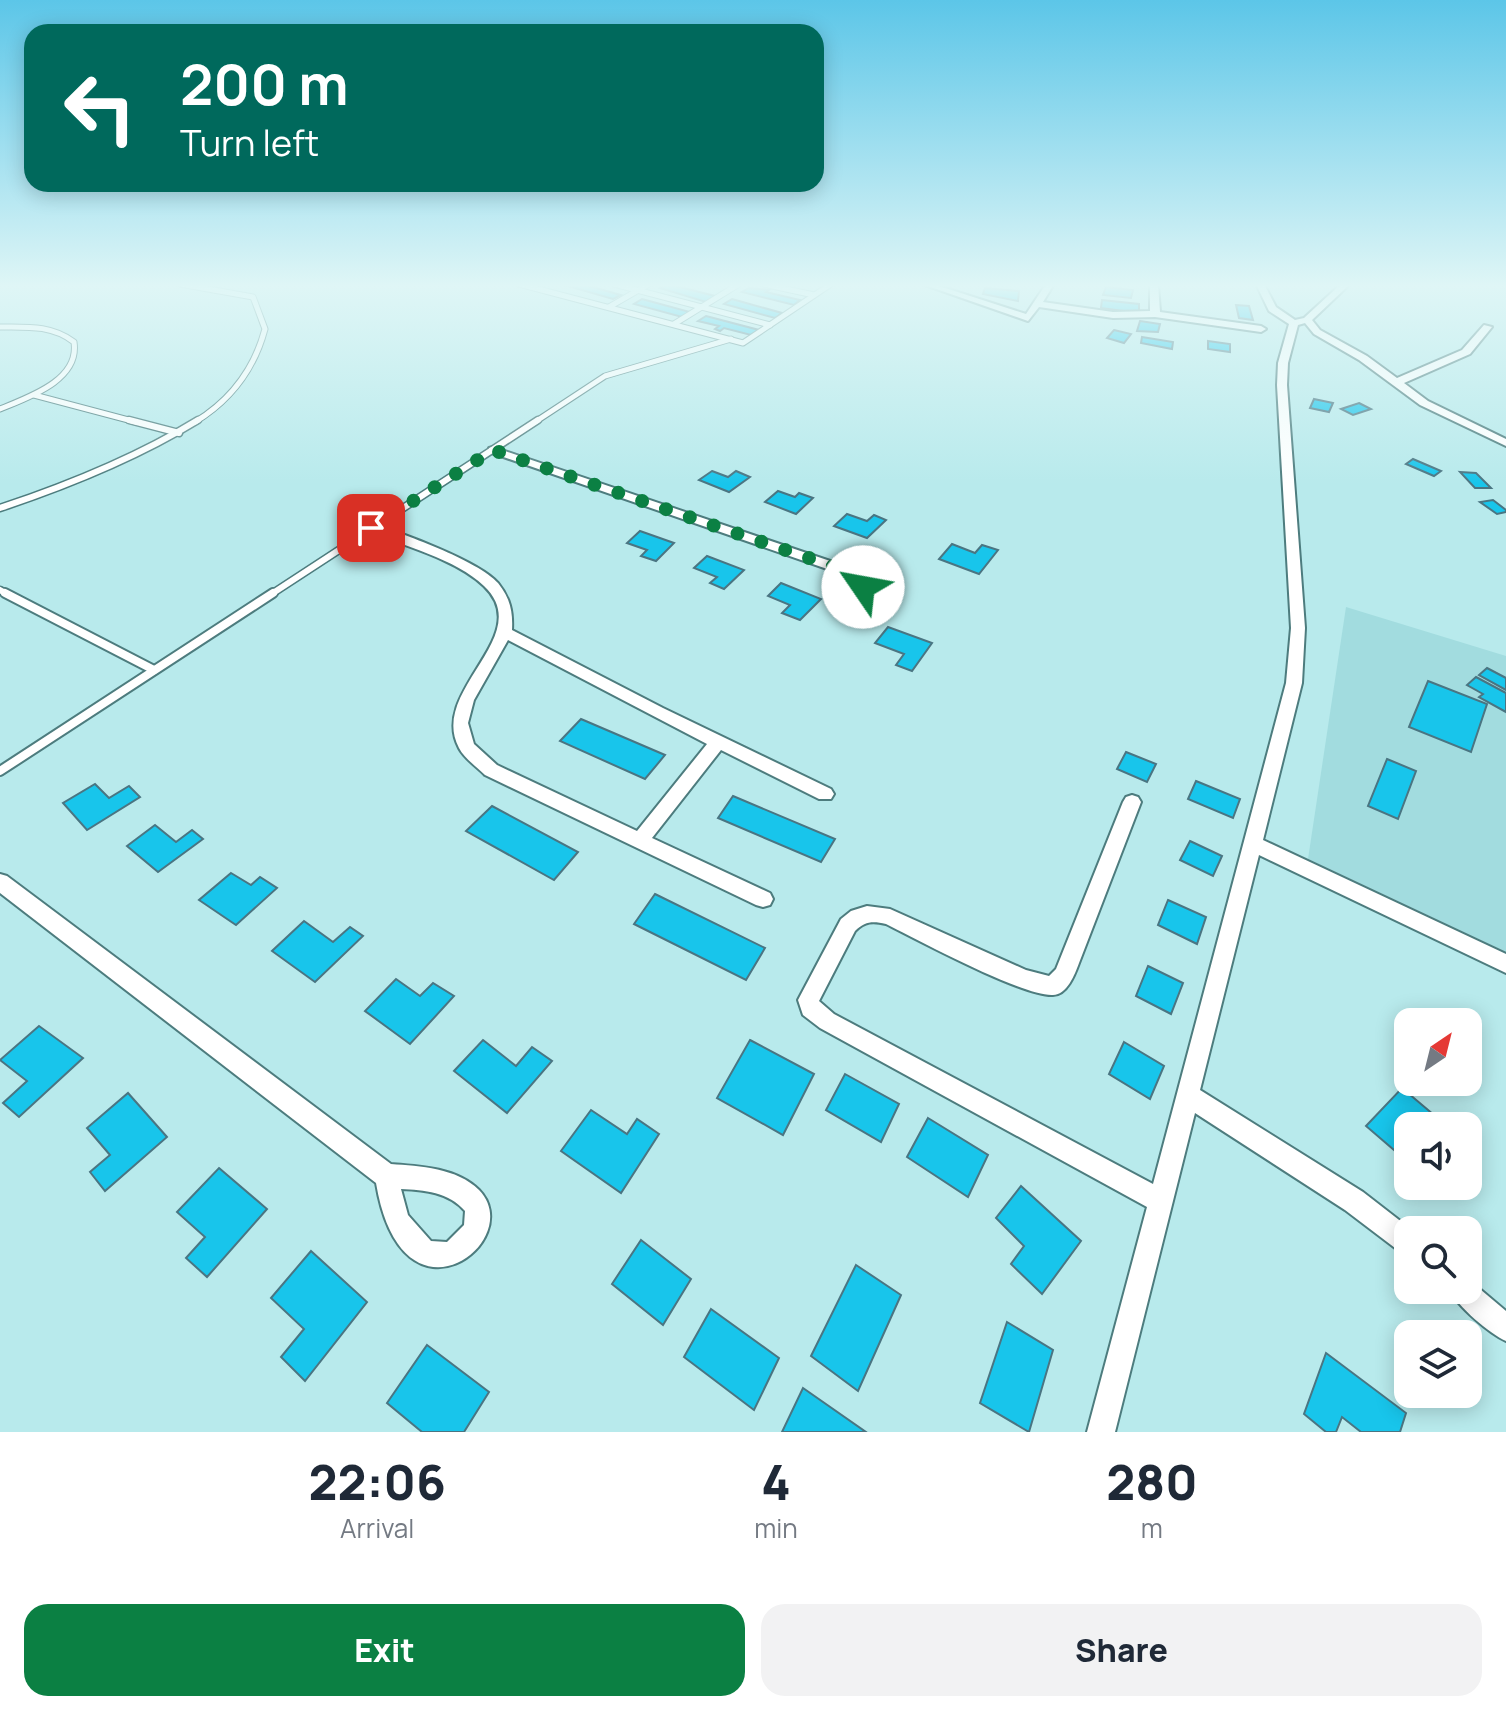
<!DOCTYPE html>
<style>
body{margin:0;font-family:Manrope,sans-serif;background:#f2f2f3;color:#1f2937;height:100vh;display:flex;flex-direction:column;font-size:30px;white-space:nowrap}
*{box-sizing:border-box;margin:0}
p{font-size:26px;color:#747a83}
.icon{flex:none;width:44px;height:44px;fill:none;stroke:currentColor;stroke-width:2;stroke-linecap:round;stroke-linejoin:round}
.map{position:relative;height:1432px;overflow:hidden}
.panel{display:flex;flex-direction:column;background:#fff;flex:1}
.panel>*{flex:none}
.banner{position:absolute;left:24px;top:24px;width:800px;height:168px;border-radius:24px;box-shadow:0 4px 20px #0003;background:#00695c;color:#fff;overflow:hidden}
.needle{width:52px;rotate:35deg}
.tools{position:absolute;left:1394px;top:1008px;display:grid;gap:16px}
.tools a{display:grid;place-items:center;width:88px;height:88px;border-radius:16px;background:#fff;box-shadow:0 4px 20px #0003;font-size:40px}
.pin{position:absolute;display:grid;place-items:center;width:68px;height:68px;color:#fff;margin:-34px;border-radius:16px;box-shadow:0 4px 12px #0006}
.me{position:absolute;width:88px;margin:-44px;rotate:303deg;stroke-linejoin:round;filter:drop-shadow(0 0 6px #0008)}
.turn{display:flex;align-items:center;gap:28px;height:168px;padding:0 24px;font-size:36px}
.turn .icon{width:104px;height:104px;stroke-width:2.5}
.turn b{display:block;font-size:56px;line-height:68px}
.eta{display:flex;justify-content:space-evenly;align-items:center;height:136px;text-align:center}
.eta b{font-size:48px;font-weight:800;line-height:56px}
.action{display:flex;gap:16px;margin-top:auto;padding:16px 24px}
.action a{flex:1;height:92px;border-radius:24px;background:#0b8043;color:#fff;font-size:32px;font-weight:800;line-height:92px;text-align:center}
.action a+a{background:#f2f2f3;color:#1f2937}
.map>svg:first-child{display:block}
.built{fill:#a2dcdf}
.building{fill:#18c5eb;stroke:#4a7582;stroke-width:2}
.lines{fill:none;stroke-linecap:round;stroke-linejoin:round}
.lane-far2-casing{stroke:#4d7c7e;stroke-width:7}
.lane-far1-casing{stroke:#4d7c7e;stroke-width:9}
.lane-casing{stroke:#4d7c7e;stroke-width:12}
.street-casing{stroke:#4d7c7e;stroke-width:4}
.lane-far2{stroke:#fff;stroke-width:5}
.lane-far1{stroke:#fff;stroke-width:6}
.lane{stroke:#fff;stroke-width:8}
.street{fill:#fff;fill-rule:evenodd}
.route{stroke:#0b8043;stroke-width:14;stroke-dasharray:0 25.2}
</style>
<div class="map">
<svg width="1506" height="1432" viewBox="0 0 1506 1432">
<rect width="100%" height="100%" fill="#b8eaec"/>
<polygon class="built" points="1346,607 1506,656 1506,952 1308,859"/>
<g class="building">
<polygon points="572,284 582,284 621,295 613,299 568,286"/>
<polygon points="668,284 715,296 706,302 660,288"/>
<polygon points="1106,287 1133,290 1131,298 1103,295"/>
<polygon points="749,288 769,290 766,292 800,300 794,305 742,292"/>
<polygon points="985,288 1019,291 1018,301 983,294"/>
<polygon points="642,299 690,312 682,317 634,304"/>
<polygon points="732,299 782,313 775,318 724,304"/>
<polygon points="1102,300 1139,304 1139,313 1101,308"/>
<polygon points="1236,305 1249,306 1253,320 1239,318"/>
<polygon points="706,316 759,330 751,335 724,328 720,331 715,329 719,326 698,321"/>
<polygon points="1140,321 1160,324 1158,332 1137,331"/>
<polygon points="1114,330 1131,334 1124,343 1107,338"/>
<polygon points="1142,337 1173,342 1172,349 1141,343"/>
<polygon points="1208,341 1230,344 1230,352 1208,349"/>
<polygon points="1314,399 1333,403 1329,412 1310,408"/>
<polygon points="1359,403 1371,409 1353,415 1341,409"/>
<polygon points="1413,459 1441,471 1434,476 1406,464"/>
<polygon points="712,471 728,477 736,471 750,477 729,492 699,480"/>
<polygon points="1460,472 1476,473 1491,488 1475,488"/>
<polygon points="778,491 795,497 799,493 813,498 796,514 765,502"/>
<polygon points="1493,500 1506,510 1506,512 1497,514 1480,502"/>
<polygon points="847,514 867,521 874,515 886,520 867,538 834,526"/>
<polygon points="640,531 674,543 656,561 641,556 647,550 627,543"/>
<polygon points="952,544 975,553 982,545 998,550 979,574 939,559"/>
<polygon points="707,556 744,570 724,589 710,583 717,577 694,568"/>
<polygon points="781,583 821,599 800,620 782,613 790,605 768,596"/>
<polygon points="888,627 932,643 912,671 896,665 904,654 875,643"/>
<polygon points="1487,668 1506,678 1506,690 1479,675"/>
<polygon points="1476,677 1506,693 1506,712 1479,697 1483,694 1467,685"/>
<polygon points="1428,681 1487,704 1471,752 1409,727"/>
<polygon points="581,719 665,755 645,779 560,741"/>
<polygon points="1126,752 1156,764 1147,782 1117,769"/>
<polygon points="1387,759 1416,771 1398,819 1368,806"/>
<polygon points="1196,781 1240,799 1233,818 1188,799"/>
<polygon points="95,784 109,798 129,786 140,797 87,830 63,803"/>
<polygon points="733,796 835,839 821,862 718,818"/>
<polygon points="492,806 578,852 554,880 466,831"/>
<polygon points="155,825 176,842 192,830 203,839 158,872 127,846"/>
<polygon points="1190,841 1222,856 1213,876 1180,860"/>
<polygon points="231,873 251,885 260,877 277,888 236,925 199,900"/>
<polygon points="655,894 765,948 746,980 634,924"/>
<polygon points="1168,900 1206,917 1197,944 1158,925"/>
<polygon points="304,921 333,942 350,927 363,936 315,982 272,951"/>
<polygon points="1148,966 1183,983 1171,1014 1136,996"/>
<polygon points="396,979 420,996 433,983 454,996 410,1044 365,1011"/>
<polygon points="39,1026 83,1058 19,1117 3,1103 27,1081 0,1060"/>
<polygon points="483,1040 516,1066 532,1047 552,1061 507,1113 454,1071"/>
<polygon points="750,1040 814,1074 783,1135 717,1098"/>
<polygon points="1124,1042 1164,1066 1150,1099 1109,1074"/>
<polygon points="845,1074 899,1104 881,1142 826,1110"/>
<polygon points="1402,1088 1447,1126 1408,1126 1408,1162 1366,1126"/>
<polygon points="128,1093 167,1137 105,1191 90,1172 110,1155 87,1128"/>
<polygon points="591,1110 627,1134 637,1119 659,1134 621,1193 561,1151"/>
<polygon points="928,1118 988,1155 968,1197 907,1157"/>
<polygon points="219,1168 267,1209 207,1277 186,1258 205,1237 177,1212"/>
<polygon points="1021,1186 1081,1241 1042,1294 1011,1264 1024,1246 996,1218"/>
<polygon points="641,1240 691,1279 663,1325 612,1284"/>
<polygon points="311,1251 367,1302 305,1381 281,1357 304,1329 271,1298"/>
<polygon points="856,1265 901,1295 858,1391 811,1356"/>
<polygon points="711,1309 779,1358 754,1410 684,1357"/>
<polygon points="1007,1322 1053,1350 1029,1432 980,1403"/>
<polygon points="427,1345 489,1392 464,1432 422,1432 387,1403"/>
<polygon points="1326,1353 1406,1413 1400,1432 1361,1432 1342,1417 1336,1432 1326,1432 1304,1414"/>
<polygon points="803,1388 866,1432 782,1432"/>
</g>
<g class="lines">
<defs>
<g id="lane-far2">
<path d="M 180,284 L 253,297 L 265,329 C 254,370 231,400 195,422"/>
<polyline points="519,284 743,343 831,284"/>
<polyline points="614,284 770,325"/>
<polyline points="763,284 814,295"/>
<polyline points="609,307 649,284"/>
<polyline points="674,324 739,284"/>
<path d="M 0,327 C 27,327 52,325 74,342 C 80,380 29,397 0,409"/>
<polyline points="34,395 136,422"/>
<polyline points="535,422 605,376 731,339"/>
</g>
<g id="lane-far1">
<polyline points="129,420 179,433"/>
<path d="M 0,508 C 69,485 136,458 198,420"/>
<polyline points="0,590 9,595"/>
<polyline points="270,595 538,420"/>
</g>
<g id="lane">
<polyline points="5,593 154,670"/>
<polyline points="0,771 273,593"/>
</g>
<g id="street">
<polygon points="922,284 933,284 1026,314 1046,284 1054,284 1043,302 1113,312 1150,311 1150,284 1158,284 1160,312 1261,326 1266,329 1261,332 1155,317 1113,318 1039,307 1028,321"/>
<path d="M 1256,284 L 1264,284 L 1276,307 L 1295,320 L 1304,318 L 1341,284 L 1350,284 L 1312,320 L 1320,330 L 1367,356 L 1397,378 L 1462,350 L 1484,325 L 1492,327 L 1470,354 L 1404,383 L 1428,401 L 1506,439 L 1506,446 L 1420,405 L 1359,360 L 1314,334 L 1305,323 L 1298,325 L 1288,363 L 1287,385 L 1305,628 L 1302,683 L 1263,840 L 1506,954 L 1506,973 L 1259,855 L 1200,1090 L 1363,1192 L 1412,1230 L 1408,1230 L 1408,1254 L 1399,1251 L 1345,1210 L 1195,1113 L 1115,1432 L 1087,1432 L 1147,1207 L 820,1028 L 803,1015 L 798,1000 L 841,919 L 851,911 L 867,906 L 890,909 L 1026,970 L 1049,976 L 1056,969 L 1123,802 L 1126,797 L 1132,795 L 1138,797 L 1141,802 L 1079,963 C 1075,974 1067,995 1053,995 C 1024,997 918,940 886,924 C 873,921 865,921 855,931 L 819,1001 L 834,1014 L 1153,1184 L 1286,683 L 1291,628 L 1277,385 L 1278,363 L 1289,324 L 1269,311 Z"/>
<path d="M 493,447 L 842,565 L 862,564 L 889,575 L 890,583 C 872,600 850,589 836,572 L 489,452 L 489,448 ZM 860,572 L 877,580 L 877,581 L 865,583 L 851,573 Z"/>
<path d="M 371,524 C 400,532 479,561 498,583 C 510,598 513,611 512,630 L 663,708 L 831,789 L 834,794 L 831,799 L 819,799 L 721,750 L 652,838 L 770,893 L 773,899 L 770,905 L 763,907 L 756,905 L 485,775 C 477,767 464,758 459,748 C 428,690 537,636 484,586 C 456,559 402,545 366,531 L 366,525 ZM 508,640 L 707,744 L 637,831 L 497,765 L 474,744 L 468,723 L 474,700 Z"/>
<path d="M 0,874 L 7,876 L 391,1164 C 420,1166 457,1168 479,1190 C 528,1240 402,1339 376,1183 L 0,893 ZM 401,1189 C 424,1190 449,1192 465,1211 L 464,1225 L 447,1242 L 431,1241 L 408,1215 Z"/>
<path d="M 1468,1279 L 1506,1311 L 1506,1341 C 1490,1334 1457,1306 1450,1290 L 1468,1290 Z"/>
</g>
</defs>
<use href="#lane-far2" class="lane-far2-casing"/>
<use href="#lane-far1" class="lane-far1-casing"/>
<use href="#lane" class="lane-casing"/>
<use href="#street" class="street-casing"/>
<use href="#lane-far2" class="lane-far2"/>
<use href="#lane-far1" class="lane-far1"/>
<use href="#lane" class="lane"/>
<use href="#street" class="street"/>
</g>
<linearGradient id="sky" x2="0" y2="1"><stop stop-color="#5cc6e8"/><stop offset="0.59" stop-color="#dff6f6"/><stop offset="1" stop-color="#dff6f6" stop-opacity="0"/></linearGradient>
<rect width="1506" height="484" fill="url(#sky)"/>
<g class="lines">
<polyline class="route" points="371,528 493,450 841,569 854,583 863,587"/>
</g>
</svg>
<div class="tools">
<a><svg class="needle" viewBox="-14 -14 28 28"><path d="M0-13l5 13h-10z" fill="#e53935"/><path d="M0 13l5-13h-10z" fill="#747a83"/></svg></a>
<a><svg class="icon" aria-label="sound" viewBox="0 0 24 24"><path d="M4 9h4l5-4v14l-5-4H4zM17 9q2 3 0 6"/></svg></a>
<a><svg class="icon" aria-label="search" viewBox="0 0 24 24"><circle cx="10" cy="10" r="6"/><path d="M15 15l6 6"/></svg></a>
<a><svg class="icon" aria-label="layers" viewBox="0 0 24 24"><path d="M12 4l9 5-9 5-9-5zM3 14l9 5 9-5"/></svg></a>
</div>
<div class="pin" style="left:371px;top:528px;background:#d93025"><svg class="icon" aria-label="arrive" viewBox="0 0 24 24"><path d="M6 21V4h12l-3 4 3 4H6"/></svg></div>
<svg class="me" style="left:863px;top:587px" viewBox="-20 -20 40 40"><circle r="19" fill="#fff"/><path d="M0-13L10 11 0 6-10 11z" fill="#0b8043"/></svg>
<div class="banner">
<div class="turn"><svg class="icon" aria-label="left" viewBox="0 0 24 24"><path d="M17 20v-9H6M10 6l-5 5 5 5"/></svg><div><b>200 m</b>Turn left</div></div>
</div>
</div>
<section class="panel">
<div class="eta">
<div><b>22:06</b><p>Arrival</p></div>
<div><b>4</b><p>min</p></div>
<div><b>280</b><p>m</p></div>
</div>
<div class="action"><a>Exit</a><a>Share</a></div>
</section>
